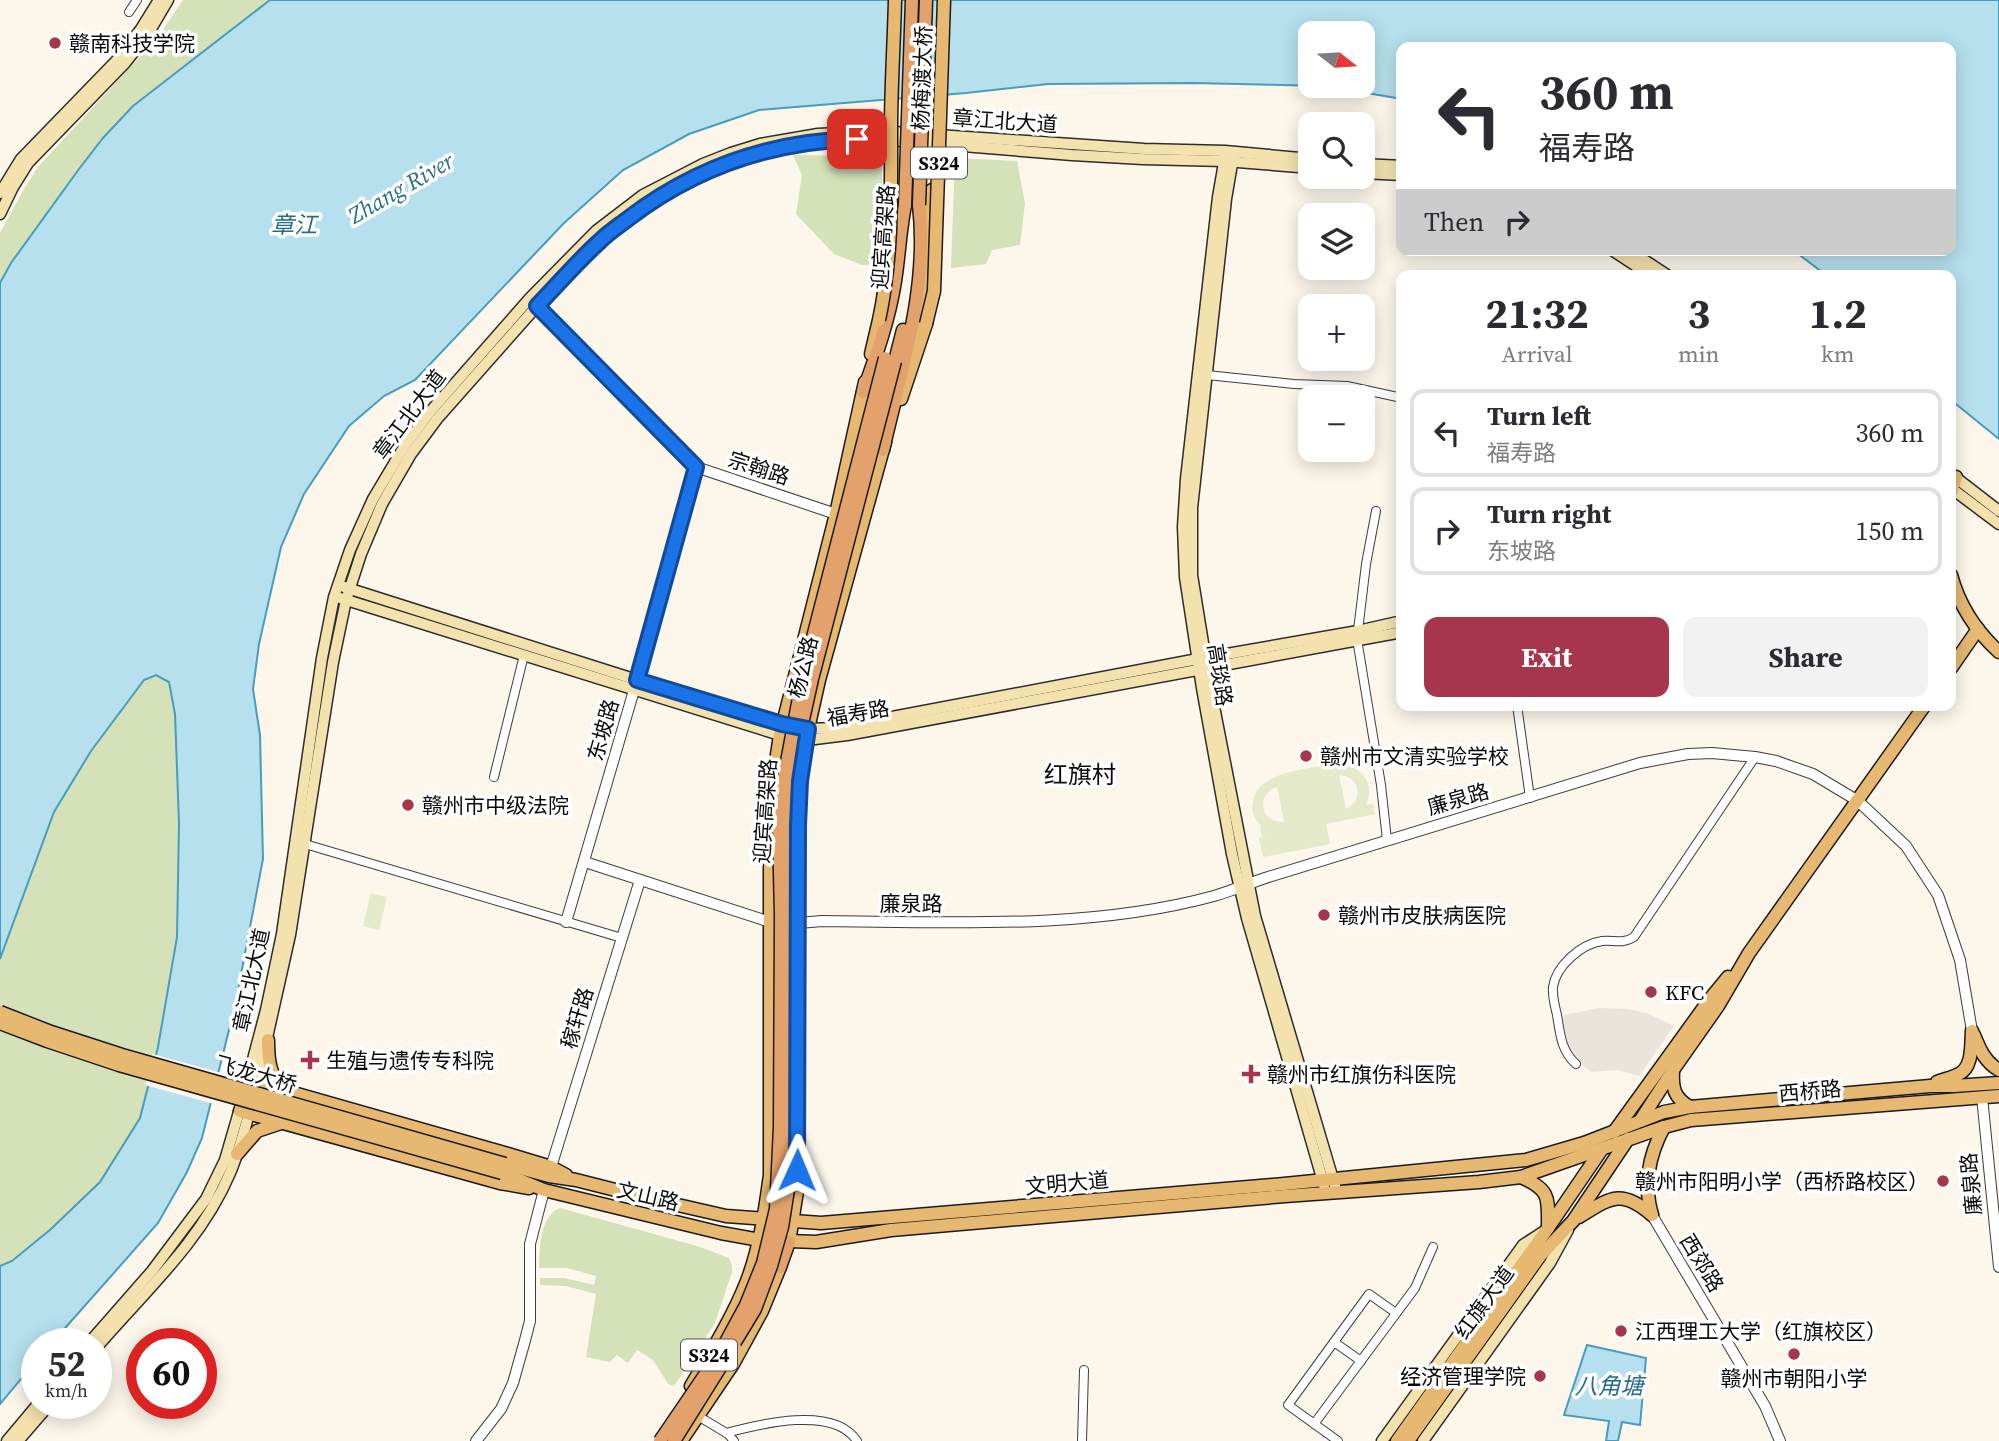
<!DOCTYPE html>
<meta charset="utf-8">
<style>
body{margin:0;font-family:"Source Serif 4","Noto Sans SC",serif;background:#f2f2f3;color:#2b2b33;height:100vh;display:flex;flex-direction:column;font-size:26px;white-space:nowrap}
*{box-sizing:border-box;margin:0}
p{font-size:23px;color:#7c7c81}
.icon{flex:none;width:38px;height:38px;fill:none;stroke:currentColor;stroke-width:2;stroke-linecap:round;stroke-linejoin:round}
.map{position:relative;flex:1;overflow:hidden}
.sheet{position:absolute;left:1396px;top:270px;width:560px;height:441px;display:flex;flex-direction:column;background:#fff;border-radius:14px;box-shadow:0 4px 18px #0003}
.sheet>*{flex:none}
.banner{position:absolute;left:1396px;top:42px;width:560px;height:214px;border-radius:14px;box-shadow:0 4px 18px #0003;background:#fff;color:#2b2b33;overflow:hidden}
.needle{width:46px;rotate:107deg}
.tools{position:absolute;left:1298px;top:21px;display:grid;gap:14px}
.tools a{display:grid;place-items:center;width:77px;height:77px;border-radius:14px;background:#fff;box-shadow:0 4px 18px #0003;font-size:35px}
.speed{position:absolute;left:21px;top:1328px;display:flex;gap:14px;font-size:35px;font-weight:700;text-align:center}
.speed>*{display:grid;place-content:center;width:91px;height:91px;border-radius:50%;background:#fff;box-shadow:0 4px 18px #0003;line-height:1}
.speed small{font-size:18px;font-weight:400}
.speed .limit{border:10px solid #d22;background:#fff;color:#111}
.pin{position:absolute;display:grid;place-items:center;width:60px;height:60px;color:#fff;margin:-30px;border-radius:14px;box-shadow:0 4px 10px #0006}
.me{position:absolute;width:77px;margin:-38px;rotate:1deg;stroke-linejoin:round;filter:drop-shadow(0 0 5px #0008)}
.turn{display:flex;align-items:center;gap:24px;height:147px;padding:0 28px;font-size:32px}
.turn .icon{width:91px;height:91px;stroke-width:2.5}
.turn b{display:block;font-size:49px;line-height:60px}
.then{display:flex;align-items:center;height:66px;padding:0 28px;background:#0003;gap:14px;font-size:26px}
.eta{display:flex;justify-content:space-evenly;align-items:center;height:119px;text-align:center}
.eta b{font-size:42px;font-weight:700;line-height:49px}
.primary-button{display:flex;gap:14px;margin-top:auto;padding:14px 28px}
.primary-button a{flex:1;height:80px;border-radius:14px;background:#a7364c;color:#fff;font-size:28px;font-weight:700;line-height:80px;text-align:center}
.primary-button a+a{background:#f2f2f3;color:#2b2b33}
ul{padding:0;list-style:none}
li{display:flex;align-items:center;gap:21px;height:88px;margin:0 14px 10px;padding:0 14px;border:4px solid #e1e1e2;border-radius:14px}
li div{flex:1}
li b{display:block;font-size:26px}
li em{font-style:normal}
.map>svg:first-child{display:block}
.green{fill:#d4e1b9}
.pitch{fill:#e4eaca;fill-rule:evenodd}
.plaza{fill:#eae4dc}
.water{fill:#b6e0ed;stroke:#479dba;stroke-width:2;fill-rule:evenodd}
.pier{fill:#fcf6eb}
.lines{fill:none;stroke-linecap:round;stroke-linejoin:round}
.minor-casing{stroke:#3d3d3d;stroke-width:10}
.tertiary-casing{stroke:#3d3d3d;stroke-width:12}
.secondary-casing{stroke:#2c2c2c;stroke-width:13}
.primary-casing{stroke:#1b1b1b;stroke-width:15}
.trunk-casing{stroke:#1b1b1b;stroke-width:15}
.minor{stroke:#fff;stroke-width:8}
.tertiary{stroke:#fff;stroke-width:10}
.secondary{stroke:#f4e2ae;stroke-width:10}
.primary{stroke:#e6b871;stroke-width:12}
.trunk{stroke:#e3a26b;stroke-width:12}
.primary-bridge-casing{stroke:#1b1b1b;stroke-width:15;stroke-linecap:butt}
.trunk-bridge-casing{stroke:#1b1b1b;stroke-width:15;stroke-linecap:butt}
.primary-bridge{stroke:#e6b871;stroke-width:12}
.trunk-bridge{stroke:#e3a26b;stroke-width:12}
.route-casing{stroke:#114b97;stroke-width:18}
.route{stroke:#1a73e8;stroke-width:12}
.poi-dot{fill:#a7364c;stroke:#fff;stroke-width:2.5}
.labels{text-anchor:middle;dominant-baseline:central;stroke-width:7;stroke-linejoin:round;paint-order:stroke}
.shield{fill:#fff;stroke:#545454;stroke-width:2}
.shield-label{font-size:19px;font-weight:bold;fill:#0a0a0a}
.poi-label{font-size:21px;fill:#0a0a0a;stroke:#fff;text-anchor:start}
.street-label{font-size:21px;fill:#0a0a0a;stroke:#fff}
.water-label{font-size:23px;font-style:italic;fill:#266d8a;stroke:#fff}
.quarter-label{font-size:24px;fill:#0a0a0a;stroke:#fff}
</style>
<div class="map">
<svg width="1999" height="1441" viewBox="0 0 1999 1441">
<rect width="100%" height="100%" fill="#fcf6eb"/>
<g class="green">
<polygon points="183,0 270,0 133,106 103,138 11,263 0,283 0,233 24,189 38,167 158,37"/>
<polygon points="793,155 882,156 882,211 878,265 862,265 834,254 796,214 802,175"/>
<polygon points="955,158 1017,161 1025,203 1020,245 992,250 986,264 951,268"/>
<polygon points="156,675 170,682 175,714 179,824 177,937 158,1047 140,1118 100,1182 51,1229 12,1261 0,1266 0,959 54,812 91,751 144,680"/>
<path d="M 560,1208 L 697,1246 L 729,1258 L 732,1266 L 732,1272 L 715,1323 L 674,1386 L 668,1384 L 653,1360 L 637,1350 L 628,1363 L 617,1355 L 610,1362 L 586,1357 L 596,1294 L 566,1286 L 540,1285 L 540,1278 L 564,1278 L 594,1285 L 596,1276 L 567,1268 L 539,1268 C 540,1249 539,1216 560,1208 Z"/>
</g>
<g class="pitch">
<path d="M 1336,764 C 1360,764 1376,781 1366,805 L 1373,804 L 1375,814 L 1326,824 L 1330,844 L 1263,857 L 1259,838 L 1277,834 L 1262,837 L 1260,827 L 1262,826 C 1254,820 1251,811 1253,801 C 1259,770 1310,769 1336,764 ZM 1339,775 C 1359,775 1365,800 1346,809 ZM 1277,787 L 1284,821 L 1283,822 C 1259,822 1256,794 1277,787 Z"/>
<polygon points="371,893 387,897 379,930 363,926"/>
</g>
<polygon class="plaza" points="1599,1008 1627,1009 1647,1013 1674,1026 1639,1076 1618,1070 1591,1072 1571,1056 1567,1049 1560,1016"/>
<g class="water">
<path d="M 270,0 L 1999,0 L 1999,439 L 1951,400 L 1951,275 L 1826,275 L 1793,250 L 1951,250 L 1951,47 L 1402,47 L 1402,99 L 1326,86 L 1193,83 L 1048,84 L 966,93 L 759,110 L 689,134 L 623,170 L 564,223 L 415,380 L 384,396 L 349,426 L 304,494 L 281,547 L 259,644 L 253,689 L 260,735 L 263,859 L 235,1006 L 202,1138 L 187,1172 L 158,1223 L 51,1344 L 37,1344 L 37,1360 L 0,1404 L 0,1266 L 12,1261 L 51,1229 L 100,1182 L 140,1118 L 158,1047 L 177,937 L 179,824 L 175,714 L 169,682 L 156,675 L 144,680 L 91,751 L 54,812 L 0,959 L 0,283 L 11,263 L 79,169 L 103,138 L 133,106 ZM 1311,33 L 1363,33 L 1363,86 L 1311,86 Z"/>
<polygon points="1587,1345 1646,1358 1640,1425 1622,1422 1618,1441 1606,1441 1609,1421 1564,1415"/>
</g>
<polygon class="pier" points="153,1054 222,1073 214,1104 145,1085"/>
<g class="lines">
<defs>
<g id="minor">
<polyline points="129,12 137,0"/>
<polyline points="1207,375 1294,384 1347,386 1402,398"/>
<polyline points="1376,511 1366,564 1357,639 1381,785 1387,840"/>
<polyline points="1517,705 1530,798"/>
<polyline points="494,777 524,655"/>
<polyline points="305,844 622,938"/>
<path d="M 1576,1064 C 1561,1051 1560,1033 1557,1015 C 1555,1006 1552,996 1553,987 C 1556,966 1581,944 1602,941 C 1614,940 1624,944 1634,937 L 1755,757"/>
<polyline points="1334,1342 1361,1361"/>
<polyline points="698,1416 728,1434 734,1441"/>
<polyline points="1314,1424 1415,1288 1433,1247"/>
<path d="M 726,1433 C 760,1424 834,1405 857,1441"/>
<polyline points="1082,1441 1084,1370"/>
<polyline points="1338,1441 1288,1405 1369,1294 1396,1313"/>
</g>
<g id="tertiary">
<polyline points="532,301 696,467 836,514"/>
<polyline points="585,862 770,922"/>
<polyline points="566,922 637,680 696,467"/>
<path d="M 799,923 L 822,921 C 951,922 1089,930 1214,896 C 1231,891 1248,884 1265,878 L 1640,763 L 1688,754 L 1712,753 L 1755,757 L 1776,761 L 1813,774 L 1858,801 L 1906,846 L 1938,895 L 1960,960 L 1972,1031"/>
<polyline points="1982,1097 1999,1267"/>
<polyline points="551,1167 640,880"/>
<polyline points="1652,1215 1765,1406 1780,1441"/>
<polyline points="476,1441 501,1409 513,1383 524,1344 530,1321 530,1244 544,1190"/>
</g>
<g id="secondary">
<polyline points="1225,157 1218,197 1186,479 1183,527 1185,577 1202,688 1232,854 1247,918 1324,1185"/>
<polyline points="1233,158 1226,199 1192,508 1192,575 1210,686 1255,916 1335,1186"/>
<polyline points="1363,164 1402,166"/>
<polyline points="1363,173 1402,175"/>
<polyline points="0,193 21,159 118,59 141,29 159,0"/>
<polyline points="0,214 13,187 28,163 125,63 148,34 168,0"/>
<polyline points="1612,250 1650,275"/>
<polyline points="1629,250 1667,275"/>
<polyline points="1951,474 1999,511"/>
<polyline points="1951,488 1999,524"/>
<polyline points="344,587 637,680 783,724 808,729 834,728 1198,659 1358,631 1402,621"/>
<polyline points="340,598 780,735 807,740 847,735 1402,632"/>
<polyline points="246,1086 266,1010 282,934 322,658 334,597 350,550 373,499 404,447 429,413 530,298 596,231 643,195 703,164 731,153 760,144 818,134 879,131 1144,149 1225,151 1311,159"/>
<polyline points="255,1091 290,935 333,662 346,600 361,554 382,504 411,454 437,419 537,306 601,239 648,204 705,171 732,160 763,151 820,141 877,139 1072,155 1143,159 1225,161 1311,168"/>
<polyline points="88,1344 152,1271 206,1199 225,1160 241,1105"/>
<path d="M 96,1348 C 144,1292 201,1242 230,1173 C 239,1152 245,1129 251,1106"/>
<polyline points="7,1441 38,1404"/>
<polyline points="18,1441 50,1404"/>
<polyline points="1382,1441 1523,1245 1543,1232"/>
<polyline points="1423,1441 1550,1263 1568,1230"/>
</g>
<g id="primary">
<polyline points="917,335 927,280 932,190"/>
<polyline points="871,354 879,320"/>
<polyline points="901,399 926,324"/>
<polyline points="1951,493 1956,477"/>
<path d="M 1951,575 C 1959,605 1976,631 1999,652"/>
<polyline points="1951,668 1978,629"/>
<path d="M 1974,1035 C 1980,1050 1985,1062 1999,1070"/>
<path d="M 268,1040 C 268,1059 269,1077 285,1089"/>
<path d="M 1673,1070 C 1672,1088 1674,1098 1690,1107"/>
<polyline points="248,1080 508,1154 551,1167 566,1175"/>
<path d="M 1937,1082 C 1944,1079 1952,1078 1959,1074 C 1973,1067 1971,1045 1972,1031"/>
<polyline points="240,1111 500,1183 529,1188"/>
<polyline points="1640,1121 1673,1070 1718,1006 1749,953 1925,705"/>
<polyline points="1614,1132 1710,999 1728,977"/>
<polyline points="237,1154 257,1131 281,1123"/>
<polyline points="505,1164 549,1176 576,1180 647,1198 726,1216 821,1223 1284,1184 1526,1160 1584,1143 1664,1112 1690,1107 1930,1086 1954,1086 1999,1083"/>
<polyline points="502,1173 544,1190 721,1233 760,1240 816,1242 891,1230 1285,1196 1479,1182 1521,1177 1664,1127 1691,1120 1999,1096"/>
<path d="M 1521,1177 C 1551,1190 1548,1198 1548,1228"/>
<path d="M 1652,1215 C 1643,1185 1649,1155 1664,1127"/>
<path d="M 1579,1217 C 1610,1198 1621,1188 1652,1215"/>
<polyline points="789,1242 797,1191 798,825 800,781 808,729 819,680 885,442"/>
<path d="M 691,1386 C 711,1352 733,1317 747,1281 C 760,1247 765,1211 770,1175 L 770,832 L 773,781 L 780,735 L 836,514 L 865,382"/>
<polyline points="681,1441 733,1364 762,1311 780,1267"/>
<polyline points="1397,1441 1548,1228 1602,1149"/>
<polyline points="1408,1441 1540,1256 1573,1221 1628,1139"/>
</g>
<g id="trunk">
<polyline points="895,361 903,330"/>
<path d="M 863,392 C 876,356 889,320 895,281 C 899,256 900,230 905,205"/>
<path d="M 883,450 C 901,370 929,288 919,205"/>
<polyline points="780,1267 789,1242"/>
</g>
</defs>
<use href="#minor" class="minor-casing"/>
<use href="#tertiary" class="tertiary-casing"/>
<use href="#secondary" class="secondary-casing"/>
<use href="#primary" class="primary-casing"/>
<use href="#trunk" class="trunk-casing"/>
<use href="#minor" class="minor"/>
<use href="#tertiary" class="tertiary"/>
<use href="#secondary" class="secondary"/>
<use href="#primary" class="primary"/>
<use href="#trunk" class="trunk"/>
<defs>
<g id="primary-bridge">
<path d="M 879,320 C 893,255 891,194 891,128 C 891,86 894,43 895,0"/>
<polyline points="926,324 934,291 944,0"/>
<polyline points="0,1012 51,1032 122,1055 505,1164"/>
<polyline points="0,1023 47,1041 119,1065 502,1173"/>
</g>
<g id="trunk-bridge">
<polyline points="905,205 912,0"/>
<polyline points="919,205 926,0"/>
<polyline points="735,1342 755,1309 771,1266 782,1227 790,1177 791,917 788,829 800,733 812,679 895,361"/>
<polyline points="660,1441 720,1353 746,1305 763,1263 776,1209 780,1127 781,916 779,828 784,778 803,676 885,358"/>
<polyline points="674,1441 724,1361"/>
</g>
</defs>
<use href="#primary-bridge" class="primary-bridge-casing"/>
<use href="#trunk-bridge" class="trunk-bridge-casing"/>
<use href="#primary-bridge" class="primary-bridge"/>
<use href="#trunk-bridge" class="trunk-bridge"/>
</g>
<g class="lines">
<defs>
<path id="route" d="M 797,1170 L 798,825 L 800,781 L 808,729 L 782,724 L 637,680 L 696,467 L 537,306 C 558,284 578,261 600,241 C 609,232 620,225 629,218 C 696,167 774,141 857,139"/>
</defs>
<use href="#route" class="route-casing"/>
<use href="#route" class="route"/>
</g>
<g class="poi-dot">
<circle cx="55" cy="43" r="7"/>
<circle cx="1306" cy="756" r="7"/>
<circle cx="408" cy="805" r="7"/>
<circle cx="1324" cy="915" r="7"/>
<circle cx="1651" cy="992" r="7"/>
<path d="M306.5 1049.5h7v7h7v7h-7v7h-7v-7h-7v-7h7z"/>
<path d="M1247.5 1063.5h7v7h7v7h-7v7h-7v-7h-7v-7h7z"/>
<circle cx="1943" cy="1181" r="7"/>
<circle cx="1621" cy="1331" r="7"/>
<circle cx="1794" cy="1354" r="7"/>
<circle cx="1540" cy="1376" r="7"/>
</g>
<g class="labels">
<g class="shield">
<rect x="911" y="147.5" width="56" height="31" rx="5"/>
<rect x="681" y="1339.5" width="56" height="31" rx="5"/>
</g>
<g class="shield-label">
<text x="939" y="163">S324</text>
<text x="709" y="1355">S324</text>
</g>
<g class="poi-label">
<text x="69" y="43">赣南科技学院</text>
<text x="1320" y="756">赣州市文清实验学校</text>
<text x="422" y="805">赣州市中级法院</text>
<text x="1338" y="915">赣州市皮肤病医院</text>
<text x="1665" y="992">KFC</text>
<text x="326" y="1060">生殖与遗传专科院</text>
<text x="1267" y="1074">赣州市红旗伤科医院</text>
<text x="1929" y="1181" text-anchor="end">赣州市阳明小学（西桥路校区）</text>
<text x="1635" y="1331">江西理工大学（红旗校区）</text>
<text x="1526" y="1376" text-anchor="end">经济管理学院</text>
<text x="1794" y="1378" text-anchor="middle">赣州市朝阳小学</text>
</g>
<g class="street-label">
<text transform="translate(922 78) rotate(-88)">杨梅渡大桥</text>
<text transform="translate(1005 121) rotate(4)">章江北大道</text>
<text transform="translate(883 237) rotate(-86)">迎宾高架路</text>
<text transform="translate(409 414) rotate(-53)">章江北大道</text>
<text transform="translate(759 468) rotate(18)">宗翰路</text>
<text transform="translate(803 667) rotate(-76)">杨公路</text>
<text transform="translate(1220 675) rotate(81)">高琰路</text>
<text transform="translate(858 713) rotate(-10)">福寿路</text>
<text transform="translate(603 730) rotate(-74)">东坡路</text>
<text transform="translate(1458 799) rotate(-16)">廉泉路</text>
<text transform="translate(765 811) rotate(-86)">迎宾高架路</text>
<text x="911" y="903">廉泉路</text>
<text transform="translate(251 980) rotate(-78)">章江北大道</text>
<text transform="translate(577 1018) rotate(-73)">稼轩路</text>
<text transform="translate(256 1074) rotate(16)">飞龙大桥</text>
<text transform="translate(1810 1091) rotate(-5)">西桥路</text>
<text transform="translate(1067 1183) rotate(-5)">文明大道</text>
<text transform="translate(1971 1184) rotate(-95)">廉泉路</text>
<text transform="translate(648 1196) rotate(13)">文山路</text>
<text transform="translate(1702 1263) rotate(59)">西郊路</text>
<text transform="translate(1484 1302) rotate(-54)">红旗大道</text>
</g>
<g class="water-label">
<text transform="translate(401 188) rotate(-30)">Zhang River</text>
<text x="294" y="225">章江</text>
<text x="1609" y="1386">八角塘</text>
</g>
<g class="quarter-label">
<text x="1080" y="774">红旗村</text>
</g>
</g>
</svg>
<div class="tools">
<a><svg class="needle" viewBox="-14 -14 28 28"><path d="M0-13l5 13h-10z" fill="#e53935"/><path d="M0 13l5-13h-10z" fill="#7c7c81"/></svg></a>
<a><svg class="icon" aria-label="search" viewBox="0 0 24 24"><circle cx="10" cy="10" r="6"/><path d="M15 15l6 6"/></svg></a>
<a><svg class="icon" aria-label="layers" viewBox="0 0 24 24"><path d="M12 4l9 5-9 5-9-5zM3 14l9 5 9-5"/></svg></a>
<a>+</a>
<a>−</a>
</div>
<div class="speed"><div>52<small>km/h</small></div><div class="limit">60</div></div>
<div class="pin" style="left:857px;top:139px;background:#d93025"><svg class="icon" aria-label="arrive" viewBox="0 0 24 24"><path d="M6 21V4h12l-3 4 3 4H6"/></svg></div>
<svg class="me" style="left:797px;top:1170px" viewBox="-20 -20 40 40"><path d="M0-17L14 15 0 8-14 15z" fill="#1a73e8" stroke="#fff" stroke-width="4"/></svg>
<div class="banner">
<div class="turn"><svg class="icon" aria-label="left" viewBox="0 0 24 24"><path d="M17 20v-9H6M10 6l-5 5 5 5"/></svg><div><b>360 m</b>福寿路</div></div>
<div class="then">Then<svg class="icon" aria-label="right" viewBox="0 0 24 24"><path d="M7 20v-9h11M14 6l5 5-5 5"/></svg></div>
</div>
<section class="sheet">
<div class="eta">
<div><b>21:32</b><p>Arrival</p></div>
<div><b>3</b><p>min</p></div>
<div><b>1.2</b><p>km</p></div>
</div>
<ul>
<li><svg class="icon" aria-label="left" viewBox="0 0 24 24"><path d="M17 20v-9H6M10 6l-5 5 5 5"/></svg><div><b>Turn left</b><p>福寿路</p></div><em>360 m</em></li>
<li><svg class="icon" aria-label="right" viewBox="0 0 24 24"><path d="M7 20v-9h11M14 6l5 5-5 5"/></svg><div><b>Turn right</b><p>东坡路</p></div><em>150 m</em></li>
</ul>
<div class="primary-button"><a>Exit</a><a>Share</a></div>
</section>
</div>
